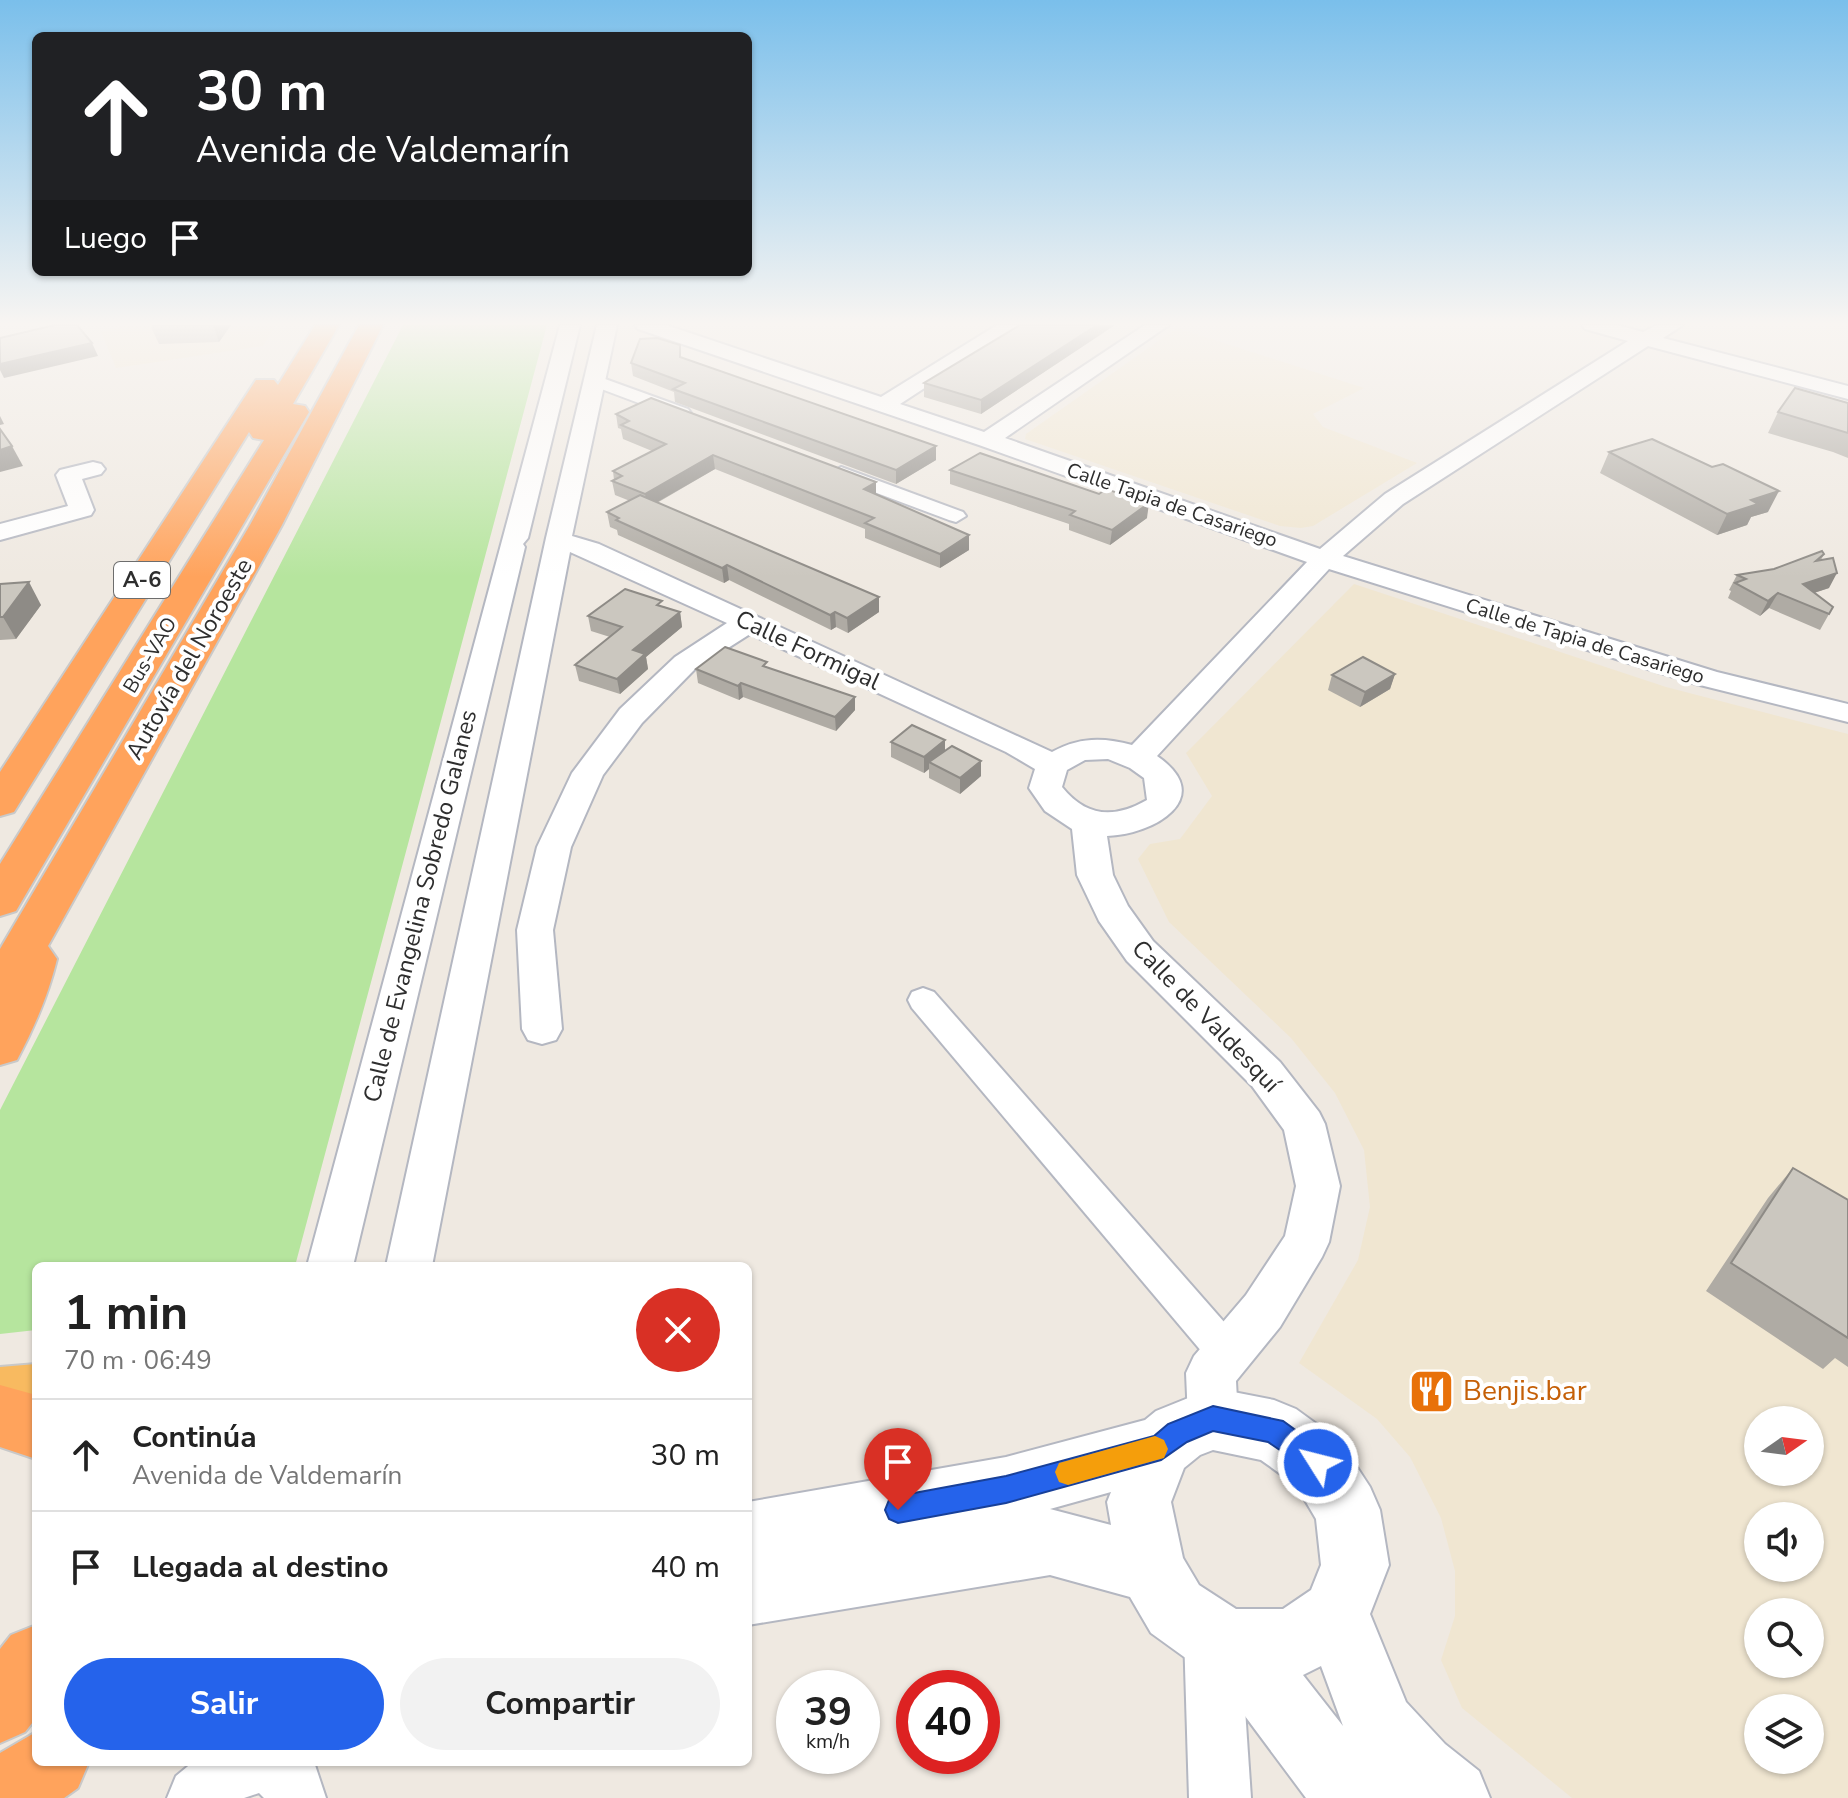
<!DOCTYPE html>
<html lang="es">
<meta charset="utf-8">
<style>
body{margin:0;font-family:"Nunito Sans",sans-serif;background:#f2f2f2;color:#222;height:100vh;display:flex;flex-direction:column;font-size:30px;white-space:nowrap}
*{box-sizing:border-box;margin:0}
p{font-size:26px;color:#767676}
.icon{flex:none;width:44px;height:44px;fill:none;stroke:currentColor;stroke-width:2;stroke-linecap:round;stroke-linejoin:round}
.map{position:relative;flex:1;overflow:hidden}
.side{position:absolute;left:32px;top:1262px;width:720px;height:504px;display:flex;flex-direction:column;background:#fff;border-radius:12px;box-shadow:0 2px 6px #0004}
.side>*{flex:none}
.banner{position:absolute;left:32px;top:32px;width:720px;height:244px;border-radius:12px;box-shadow:0 2px 6px #0004;background:#202124;color:#fff;overflow:hidden}
.needle{width:52px;rotate:76deg}
.tools{position:absolute;left:1744px;top:1406px;display:grid;gap:16px}
.tools a{display:grid;place-items:center;width:80px;height:80px;border-radius:50%;background:#fff;box-shadow:0 2px 6px #0004;font-size:40px}
.speed{position:absolute;left:776px;top:1670px;display:flex;gap:16px;font-size:40px;font-weight:700;text-align:center}
.speed>*{display:grid;place-content:center;width:104px;height:104px;border-radius:50%;background:#fff;box-shadow:0 2px 6px #0004;line-height:1}
.speed small{font-size:20px;font-weight:400}
.speed .limit{border:12px solid #d22;background:#fff;color:#111}
.pin{position:absolute;display:grid;place-items:center;width:68px;height:68px;color:#fff;margin:-82px -34px;border-radius:50% 50% 50% 0;rotate:-45deg;box-shadow:0 0 8px #0007}
.pin .icon{rotate:45deg}
.me{position:absolute;width:88px;margin:-44px;rotate:306deg;stroke-linejoin:round;filter:drop-shadow(0 0 6px #0008)}
.turn{display:flex;align-items:center;gap:28px;height:168px;padding:0 32px;font-size:36px}
.turn .icon{width:104px;height:104px;stroke-width:2.5}
.turn b{display:block;font-size:56px;line-height:68px}
.then{display:flex;align-items:center;height:76px;padding:0 32px;background:#0003;gap:16px;font-size:30px}
.round{display:grid;place-items:center;flex:none;width:84px;height:84px;border-radius:42px;background:#f2f2f2}
.overview{display:flex;align-items:center;justify-content:space-between;height:136px;padding:0 32px}
h1{font-size:48px;font-weight:700;line-height:60px}
.action{display:flex;gap:16px;margin-top:auto;padding:16px 32px}
.action a{flex:1;height:92px;border-radius:48px;background:#2563eb;color:#fff;font-size:32px;font-weight:700;line-height:92px;text-align:center}
.action a+a{background:#f2f2f2;color:#222}
ul{padding:0;list-style:none}
li{display:flex;align-items:center;gap:24px;height:112px;padding:0 32px;border-top:2px solid #e0e0e0}
li div{flex:1}
li b{display:block;font-size:30px}
li em{font-style:normal}
.map>svg:first-child{display:block}
.education{fill:#f0e6d1;fill-rule:evenodd}
.green{fill:#b6e59e}
.lines{fill:none;stroke-linecap:round;stroke-linejoin:round}
.pedestrian-casing{stroke:#b4b7c1;stroke-width:4}
.minor-casing{stroke:#b4b7c1;stroke-width:4}
.tertiary-casing{stroke:#b4b7c1;stroke-width:4}
.trunk-casing{stroke:#c9c9c9;stroke-width:4}
.motorway-casing{stroke:#c9c9c9;stroke-width:4}
.pedestrian{fill:#fff;fill-rule:evenodd}
.minor{fill:#fff;fill-rule:evenodd}
.tertiary{fill:#fff;fill-rule:evenodd}
.trunk{fill:#f8ba60;fill-rule:evenodd}
.motorway{fill:#ffa35c;fill-rule:evenodd}
.wall{fill:#afaba4}
.shaded-wall{fill:#8e8b86}
.building{fill:#cbc7bf;stroke:#8e8b86;stroke-width:2}
.route{fill:#2563eb;stroke:#184099;stroke-width:2}
.slow{fill:#f59e0b}
.labels{text-anchor:middle;dominant-baseline:central;stroke-width:8;stroke-linejoin:round;paint-order:stroke}
.far-street-label{font-size:20px;fill:#2e2e2e;stroke:#fff}
.shield{fill:#fff;stroke:#6d6d6d;stroke-width:2}
.shield-label{font-size:22px;font-weight:bold;fill:#2e2e2e}
.street-label{font-size:24px;fill:#2e2e2e;stroke:#fff}
.near-food-label{font-size:28px;fill:#c56008;stroke:#fff;text-anchor:start}
</style>
<div class="map">
<svg width="1848" height="1798" viewBox="0 0 1848 1798">
<rect width="100%" height="100%" fill="#efe9e1"/>
<g class="education">
<polygon points="127,325 276,325 263,346 116,368 101,332"/>
<polygon points="1177,328 1364,388 1313,414 1323,427 1417,463 1313,526 1301,528 1280,526 1025,439 1026,434"/>
<path d="M 1354,584 L 1666,687 L 1848,734 L 1848,1798 L 1572,1798 L 1462,1708 L 1441,1660 L 1455,1616 L 1455,1571 L 1441,1518 L 1410,1457 L 1377,1419 L 1299,1363 L 1358,1260 L 1370,1207 L 1364,1150 L 1335,1093 L 1291,1038 L 1169,922 L 1138,859 L 1150,844 L 1180,839 L 1212,796 L 1186,753 ZM 1758,1420 L 1810,1420 L 1810,1472 L 1758,1472 ZM 1758,1516 L 1810,1516 L 1810,1568 L 1758,1568 ZM 1758,1612 L 1810,1612 L 1810,1664 L 1758,1664 ZM 1758,1708 L 1810,1708 L 1810,1760 L 1758,1760 Z"/>
</g>
<polygon class="green" points="403,325 547,325 295,1266 36,1266 36,1330 0,1334 0,1110"/>
<g class="lines">
<defs>
<g id="pedestrian">
<polygon points="594,375 688,409 691,413 682,418 676,417 588,384 586,380"/>
<polygon points="841,467 963,512 966,516 956,522 949,520 834,477 832,473"/>
<polygon points="923,988 934,992 1239,1339 1245,1352 1239,1365 1226,1370 1213,1365 912,1008 908,1000 912,992"/>
</g>
<g id="minor">
<polygon points="560,325 580,325 528,538 523,544 525,547 353,1266 307,1266"/>
<path d="M 597,325 L 617,325 L 572,536 L 599,544 L 1052,752 C 1079,737 1103,737 1132,745 L 1307,562 L 979,445 L 638,329 L 635,325 L 666,325 L 881,397 L 997,325 L 1021,325 L 900,404 L 984,432 L 1145,325 L 1169,325 L 1005,438 L 1320,549 L 1385,494 L 1628,341 L 1585,329 L 1582,325 L 1617,325 L 1643,332 L 1657,325 L 1683,325 L 1663,338 L 1848,386 L 1848,399 L 1648,346 L 1403,504 L 1343,556 L 1717,672 L 1848,704 L 1848,722 L 1696,684 L 1329,569 L 1157,756 C 1218,798 1153,835 1107,836 L 1113,875 L 1128,906 L 1153,941 L 1280,1062 L 1319,1112 L 1325,1124 L 1340,1186 L 1329,1242 L 1322,1257 L 1280,1327 L 1236,1381 L 1238,1419 L 1231,1437 L 1213,1444 L 1195,1437 L 1188,1419 L 1186,1373 L 1194,1356 L 1246,1295 L 1285,1236 L 1296,1186 L 1284,1130 L 1252,1086 L 1127,961 L 1099,921 L 1077,875 L 1072,829 L 1045,811 L 1029,788 L 1035,769 L 1006,752 L 750,634 L 695,669 L 642,723 L 603,775 L 571,847 L 553,930 L 562,1029 L 556,1040 L 542,1044 L 528,1040 L 522,1029 L 517,930 L 537,847 L 572,773 L 620,709 L 675,657 L 727,623 L 570,552 L 432,1266 L 386,1266 L 546,538 ZM 1108,759 L 1130,768 L 1144,778 L 1147,800 C 1114,819 1086,817 1062,787 L 1067,770 L 1085,760 Z"/>
<polygon points="93,462 101,464 105,469 101,474 82,479 94,510 91,515 0,540 0,524 68,506 56,475 60,470"/>
<polygon points="1212,1606 1232,1614 1240,1634 1251,1798 1189,1798 1184,1634 1192,1614"/>
<polygon points="193,1762 314,1762 326,1798 264,1798 259,1793 244,1798 167,1798 176,1776"/>
</g>
<path id="tertiary" d="M 1213,1388 L 1274,1400 L 1296,1409 L 1340,1441 L 1370,1487 L 1380,1510 L 1389,1565 L 1370,1614 L 1406,1702 L 1445,1744 L 1479,1771 L 1490,1798 L 1306,1798 L 1210,1669 L 1187,1659 L 1151,1633 L 1130,1597 L 1050,1575 L 748,1625 L 748,1502 L 1006,1457 L 1145,1420 L 1156,1411 ZM 1213,1450 L 1261,1460 L 1296,1485 L 1316,1519 L 1321,1565 L 1311,1590 L 1283,1609 L 1236,1609 L 1199,1585 L 1183,1558 L 1171,1502 L 1184,1468 L 1200,1455 ZM 1111,1492 L 1107,1502 L 1111,1525 L 1050,1509 ZM 1321,1666 L 1343,1726 L 1303,1675 Z"/>
<polygon id="trunk" points="36,1364 36,1424 0,1427 0,1367"/>
<g id="motorway">
<polygon points="315,325 339,325 293,404 305,406 309,412 16,911 0,916 0,864 264,440 253,438 249,432 14,812 0,816 0,772 256,380 274,380 278,385"/>
<path d="M 359,325 L 383,325 L 282,525 L 48,946 L 57,959 C 48,996 35,1026 17,1060 L 0,1065 L 0,949 L 250,525 Z"/>
<polygon points="0,1385 36,1395 36,1459 0,1447"/>
<polygon points="36,1625 36,1718 25,1732 0,1743 0,1649 11,1635"/>
<polygon points="36,1732 36,1762 89,1762 78,1788 64,1798 0,1798 0,1753"/>
</g>
</defs>
<use href="#pedestrian" class="pedestrian-casing"/>
<use href="#minor" class="minor-casing"/>
<use href="#tertiary" class="tertiary-casing"/>
<use href="#trunk" class="trunk-casing"/>
<use href="#motorway" class="motorway-casing"/>
<use href="#pedestrian" class="pedestrian"/>
<use href="#minor" class="minor"/>
<use href="#tertiary" class="tertiary"/>
<use href="#trunk" class="trunk"/>
<use href="#motorway" class="motorway"/>
</g>
<g class="wall">
<polygon points="152,325 231,325 219,342 159,344 151,327"/>
<polygon points="1018,325 1115,325 981,414 924,397 924,383 1018,327"/>
<polygon points="682,358 936,446 936,460 896,484 675,402 674,392 633,376 631,363"/>
<polygon points="1848,403 1848,458 1833,452 1768,433 1778,412"/>
<polygon points="616,414 876,482 876,494 969,550 940,568 865,538 865,529 715,469 657,503 879,597 879,612 848,633 836,627 831,630 729,580 724,583 618,535 617,530 610,527 607,512 630,501 615,495 612,481 614,480 613,471 652,451 623,439 621,429 618,428"/>
<polygon points="1609,452 1768,512 1751,517 1747,525 1717,535 1600,473"/>
<polygon points="950,470 1147,518 1110,545 1069,530 1069,524 950,484"/>
<polygon points="1824,554 1821,560 1829,588 1814,593 1833,607 1820,630 1769,608 1760,616 1728,598 1731,591 1729,590 1737,575 1774,569"/>
<polygon points="0,584 41,605 16,639 0,640"/>
<polygon points="663,606 680,612 682,627 646,657 648,669 620,694 579,681 575,665 610,637 591,631 588,616"/>
<polygon points="768,668 855,697 855,710 836,731 743,697 739,700 698,683 696,669"/>
<polygon points="1395,674 1390,689 1360,707 1328,690 1332,675"/>
<polygon points="945,740 945,751 981,761 981,776 960,794 929,778 929,769 924,773 891,757 891,742"/>
<polygon points="1793,1168 1848,1200 1848,1367 1835,1358 1823,1369 1706,1291 1768,1198"/>
</g>
<g class="shaded-wall">
<polygon points="213,325 231,325 219,342"/>
<polygon points="1097,325 1115,325 981,414 981,400"/>
<polygon points="92,343 98,356 4,378 0,370 0,364"/>
<polygon points="0,416 4,424 0,425"/>
<polygon points="12,446 23,466 0,472 0,450"/>
<polygon points="936,446 936,460 896,484 896,470"/>
<polygon points="713,455 715,469 647,508 645,494"/>
<polygon points="876,482 876,496 864,489"/>
<polygon points="1779,491 1768,512 1751,517 1747,525 1717,535 1727,514 1751,500"/>
<polygon points="1149,503 1147,518 1110,545 1112,530"/>
<polygon points="969,535 969,550 940,568 940,554"/>
<polygon points="727,565 729,580 724,583 722,568"/>
<polygon points="1837,573 1829,588 1795,599 1803,584"/>
<polygon points="29,582 41,605 16,639 3,617"/>
<polygon points="1778,593 1769,608 1760,616 1768,601"/>
<polygon points="879,597 879,612 848,633 847,618"/>
<polygon points="680,612 682,627 646,657 648,669 620,694 617,679 633,650"/>
<polygon points="835,612 836,627 831,630 830,615"/>
<polygon points="1395,674 1390,689 1360,707 1365,692"/>
<polygon points="741,683 743,697 739,700 738,686"/>
<polygon points="855,697 855,710 836,731 835,717"/>
<polygon points="945,740 945,756 929,762 929,769 924,773 924,757"/>
<polygon points="981,761 981,776 960,794 960,778"/>
</g>
<g class="building">
<polygon points="55,325 77,325 92,343 0,364 0,338"/>
<polygon points="1020,325 1097,325 981,400 924,383"/>
<polygon points="657,338 680,345 680,357 936,446 896,470 673,389 685,383 631,363 640,339"/>
<polygon points="1795,388 1848,403 1848,433 1778,412"/>
<polygon points="651,398 876,482 864,489 969,535 940,554 865,523 874,518 713,455 645,494 612,481 622,476 613,471 666,444 621,425 629,421 616,414"/>
<polygon points="0,429 12,446 0,450"/>
<polygon points="1652,439 1712,467 1723,464 1779,491 1751,500 1758,504 1727,514 1609,452"/>
<polygon points="980,453 1099,494 1106,489 1149,503 1112,530 1070,515 1075,511 950,470"/>
<polygon points="640,495 879,597 847,618 835,612 830,615 727,565 722,568 616,520 619,518 607,512"/>
<polygon points="1822,551 1824,554 1816,561 1833,558 1837,573 1803,584 1833,607 1829,614 1778,593 1768,601 1735,583 1746,579 1737,575 1774,569"/>
<polygon points="29,582 3,617 0,617 0,584"/>
<polygon points="625,589 662,601 657,605 680,612 633,650 645,654 617,679 575,665 622,627 588,616"/>
<polygon points="725,647 767,662 763,666 855,697 835,717 741,683 738,686 696,669"/>
<polygon points="1363,657 1395,674 1365,692 1332,675"/>
<polygon points="912,725 945,740 924,757 891,742"/>
<polygon points="952,746 981,761 960,778 929,762"/>
<polygon points="1793,1168 1848,1200 1848,1338 1731,1263"/>
</g>
<linearGradient id="sky" x2="0" y2="1"><stop stop-color="#7abfeb"/><stop offset="0.56" stop-color="#f8f5f2"/><stop offset="1" stop-color="#f8f5f2" stop-opacity="0"/></linearGradient>
<rect width="1848" height="577" fill="url(#sky)"/>
<polygon class="route" points="1213,1406 1283,1421 1327,1453 1331,1463 1327,1472 1318,1476 1268,1442 1213,1431 1187,1442 1161,1460 1006,1503 898,1523 889,1519 885,1510 889,1500 898,1496 1006,1476 1154,1436 1168,1424"/>
<polygon class="slow" points="1155,1436 1164,1440 1168,1449 1164,1458 1068,1485 1059,1482 1055,1472 1059,1463"/>
<defs>
<symbol id="restaurant-square" viewBox="-11 -11 22 22"><rect x="-9" y="-9" width="18" height="18" rx="4" fill="#e8710a" stroke="#fff"/><path d="M-5-6h1v4h1v-4h1v4h1v-4h1v5L-1.5 .5V6h-2V.5L-5-1ZM5-6V6H3V1.5H1.5Q1.5-4 5-6Z" fill="#fff"/></symbol>
</defs>
<g fill-rule="evenodd">
<use href="#restaurant-square" x="1406" y="1366" width="51" height="51"/>
</g>
<g class="labels">
<g class="far-street-label">
<text transform="translate(1172 505) rotate(19)">Calle Tapia de Casariego</text>
<text transform="translate(1585 641) rotate(17)">Calle de Tapia de Casariego</text>
<text transform="translate(150 655) rotate(-59)">Bus-VAO</text>
</g>
<rect class="shield" x="114" y="562" width="56" height="36" rx="6"/>
<g class="shield-label">
<text x="142" y="580">A-6</text>
</g>
<g class="street-label">
<text transform="translate(808 650) rotate(25)">Calle Formigal</text>
<text transform="translate(189 659) rotate(-60)">Autovía del Noroeste</text>
<text transform="translate(420 906) rotate(-76)">Calle de Evangelina Sobredo Galanes</text>
<text transform="translate(1206 1016) rotate(46)">Calle de Valdesquí</text>
</g>
<g class="near-food-label">
<text x="1463" y="1391">Benjis.bar</text>
</g>
</g>
</svg>
<div class="tools">
<a><svg class="needle" viewBox="-14 -14 28 28"><path d="M0-13l5 13h-10z" fill="#e53935"/><path d="M0 13l5-13h-10z" fill="#767676"/></svg></a>
<a><svg class="icon" aria-label="sound" viewBox="0 0 24 24"><path d="M4 9h4l5-4v14l-5-4H4zM17 9q2 3 0 6"/></svg></a>
<a><svg class="icon" aria-label="search" viewBox="0 0 24 24"><circle cx="10" cy="10" r="6"/><path d="M15 15l6 6"/></svg></a>
<a><svg class="icon" aria-label="layers" viewBox="0 0 24 24"><path d="M12 4l9 5-9 5-9-5zM3 14l9 5 9-5"/></svg></a>
</div>
<div class="speed"><div>39<small>km/h</small></div><div class="limit">40</div></div>
<div class="pin" style="left:898px;top:1510px;background:#d93025"><svg class="icon" aria-label="arrive" viewBox="0 0 24 24"><path d="M6 21V4h12l-3 4 3 4H6"/></svg></div>
<svg class="me" style="left:1318px;top:1463px" viewBox="-20 -20 40 40"><circle r="17" fill="#2563eb" stroke="#fff" stroke-width="3"/><path d="M0-11L8 9 0 5-8 9z" fill="#fff"/></svg>
<div class="banner">
<div class="turn"><svg class="icon" aria-label="ahead" viewBox="0 0 24 24"><path d="M12 20V5M6 11l6-6 6 6"/></svg><div><b>30 m</b>Avenida de Valdemarín</div></div>
<div class="then">Luego<svg class="icon" aria-label="arrive" viewBox="0 0 24 24"><path d="M6 21V4h12l-3 4 3 4H6"/></svg></div>
</div>
<section class="side">
<div class="overview"><div><h1>1 min</h1><p>70 m · 06:49</p></div><a class="round" style="background:#d93025;color:#fff"><svg class="icon" aria-label="close" viewBox="0 0 24 24"><path d="M6 6l12 12M18 6L6 18"/></svg></a></div>
<ul>
<li><svg class="icon" aria-label="ahead" viewBox="0 0 24 24"><path d="M12 20V5M6 11l6-6 6 6"/></svg><div><b>Continúa</b><p>Avenida de Valdemarín</p></div><em>30 m</em></li>
<li><svg class="icon" aria-label="arrive" viewBox="0 0 24 24"><path d="M6 21V4h12l-3 4 3 4H6"/></svg><div><b>Llegada al destino</b></div><em>40 m</em></li>
</ul>
<div class="action"><a>Salir</a><a>Compartir</a></div>
</section>
</div>
